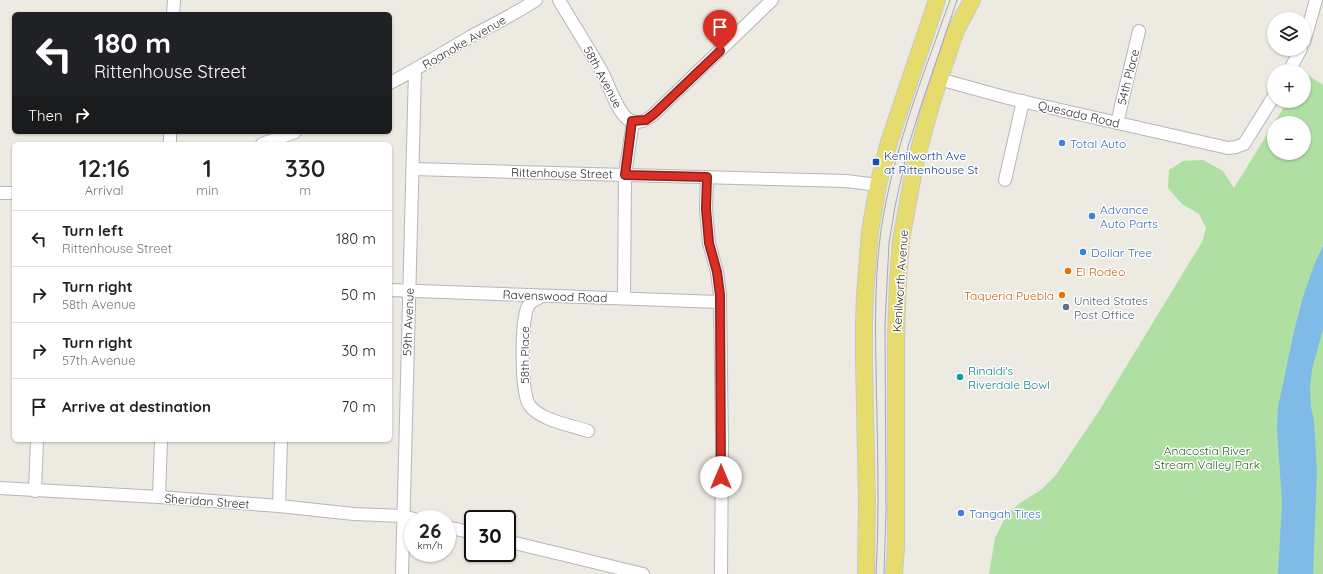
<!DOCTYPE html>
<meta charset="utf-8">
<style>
body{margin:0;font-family:Quicksand,sans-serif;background:#f6f6f6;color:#222;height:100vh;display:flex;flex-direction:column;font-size:15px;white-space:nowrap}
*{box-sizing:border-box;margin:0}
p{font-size:13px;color:#767676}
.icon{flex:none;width:22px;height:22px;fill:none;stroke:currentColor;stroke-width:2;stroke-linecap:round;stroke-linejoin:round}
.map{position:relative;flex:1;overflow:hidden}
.side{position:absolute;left:12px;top:142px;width:380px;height:300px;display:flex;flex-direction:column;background:#fff;border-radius:6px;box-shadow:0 1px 3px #0004}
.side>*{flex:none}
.guide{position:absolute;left:12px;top:12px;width:380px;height:122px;border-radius:6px;box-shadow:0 1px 3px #0004;background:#202124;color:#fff;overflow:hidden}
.fabs{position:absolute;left:1267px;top:12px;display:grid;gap:8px}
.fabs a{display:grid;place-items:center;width:44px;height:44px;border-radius:50%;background:#fff;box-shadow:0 1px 3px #0004;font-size:20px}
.speed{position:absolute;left:404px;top:510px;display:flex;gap:8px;font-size:20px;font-weight:700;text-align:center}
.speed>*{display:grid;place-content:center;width:52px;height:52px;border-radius:50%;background:#fff;box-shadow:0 1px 3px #0004;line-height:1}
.speed small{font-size:10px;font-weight:400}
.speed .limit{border:2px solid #111;border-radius:6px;background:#fff;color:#111}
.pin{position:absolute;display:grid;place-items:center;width:34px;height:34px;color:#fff;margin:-41px -17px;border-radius:50% 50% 50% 0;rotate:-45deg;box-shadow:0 0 4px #0007}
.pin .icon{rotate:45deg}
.me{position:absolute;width:44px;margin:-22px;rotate:0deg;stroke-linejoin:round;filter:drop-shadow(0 0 3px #0008)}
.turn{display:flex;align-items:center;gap:14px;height:84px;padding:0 16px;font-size:18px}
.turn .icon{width:52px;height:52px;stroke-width:2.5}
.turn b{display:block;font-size:28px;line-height:34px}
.then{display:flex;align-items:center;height:38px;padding:0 16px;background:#0003;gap:8px;font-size:15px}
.eta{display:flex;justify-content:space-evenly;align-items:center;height:68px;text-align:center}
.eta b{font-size:24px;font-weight:600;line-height:28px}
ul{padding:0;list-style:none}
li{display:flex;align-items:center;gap:12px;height:56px;padding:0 16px;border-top:1px solid #e0e0e0}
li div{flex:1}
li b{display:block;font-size:15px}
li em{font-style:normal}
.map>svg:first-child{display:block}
.green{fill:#afdfa3}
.water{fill:#7fbbe6}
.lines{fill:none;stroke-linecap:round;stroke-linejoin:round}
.minor-casing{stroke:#b5b5c0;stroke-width:14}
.major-casing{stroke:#c9c9c9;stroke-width:18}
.minor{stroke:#fff;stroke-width:12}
.major{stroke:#e6dc6e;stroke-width:16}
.tram{stroke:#a4a4b6;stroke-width:1}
.route-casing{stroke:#8d1f18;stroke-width:10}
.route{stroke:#d93025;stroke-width:7}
.shop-dot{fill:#3f7fe0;stroke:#fff;stroke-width:1.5}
.transit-dot{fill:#1a4fb4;stroke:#fff;stroke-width:1.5}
.food-dot{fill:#e8710a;stroke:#fff;stroke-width:1.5}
.service-dot{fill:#5c6f8a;stroke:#fff;stroke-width:1.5}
.culture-dot{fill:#0f9aa8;stroke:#fff;stroke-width:1.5}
.labels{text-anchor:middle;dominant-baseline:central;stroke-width:3;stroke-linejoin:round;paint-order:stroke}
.street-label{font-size:12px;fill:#2e2e2e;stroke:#fff}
.shop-label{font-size:12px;fill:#366cbe;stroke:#fff;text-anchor:start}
.transit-label{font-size:12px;fill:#164399;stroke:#fff;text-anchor:start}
.food-label{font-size:12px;fill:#c56008;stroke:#fff;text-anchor:start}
.service-label{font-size:12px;fill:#4e5e75;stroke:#fff;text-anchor:start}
.culture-label{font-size:12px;fill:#0d838f;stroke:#fff;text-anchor:start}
.park-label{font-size:12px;fill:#266622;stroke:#fff}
</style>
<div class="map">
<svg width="1323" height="574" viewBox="0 0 1323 574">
<rect width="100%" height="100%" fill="#edeae2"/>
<polygon class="green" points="1305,73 1323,85 1323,574 989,574 995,538 1007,514 1020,503 1041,490 1056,475 1099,411 1202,242 1206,228 1199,214 1182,204 1168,188 1169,170 1183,161 1203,160 1223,171 1234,188 1274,123 1274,153 1304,153 1304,123 1274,123 1288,101 1304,101"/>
<polygon class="water" points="1323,246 1323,329 1312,369 1310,388 1311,407 1314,421 1317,471 1313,574 1278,574 1282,503 1277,428 1278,407 1295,327 1304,294 1315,263"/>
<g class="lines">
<defs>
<g id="minor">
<path d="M 559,0 C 573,24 588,47 602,72 C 609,85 617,112 629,120 C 637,125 647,120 654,114 L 772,0"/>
<polyline points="173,14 174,0"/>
<polyline points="1304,42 1316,0"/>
<polyline points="1289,71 1301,49"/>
<polyline points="939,79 1008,98 1228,148 1236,147 1244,144 1274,96"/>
<path d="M 390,83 C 417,69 443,53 470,37 C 492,25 515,14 536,0"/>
<polyline points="1117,123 1139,31"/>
<polyline points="170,144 170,132"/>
<polyline points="262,144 295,132"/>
<polyline points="413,169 846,181 878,185"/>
<polyline points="707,177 706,209 709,243 717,272 720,295 722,448 721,574"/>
<polyline points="1005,180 1023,101"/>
<polyline points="0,193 14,193"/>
<polyline points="390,290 719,302"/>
<path d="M 543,296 C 538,298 532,300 528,306 C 521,319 520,394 530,406 C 542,421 571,425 588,431"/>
<polyline points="624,298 625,175 633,121"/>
<polyline points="0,488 159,497 279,506 354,514 403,516 414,519"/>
<polyline points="35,491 37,440"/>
<polyline points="159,497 161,440"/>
<polyline points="279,506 281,440"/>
<polyline points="447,527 473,533"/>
<polyline points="507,541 643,574"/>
<path d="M 402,574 C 405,406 412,238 415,70"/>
</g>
<g id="major">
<polyline points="866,574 867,502 864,361 864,319 865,295 870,231 878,185 889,142 937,0"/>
<polyline points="894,574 896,548 896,336 898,279 901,240 915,164 931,105 956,30 972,0"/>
</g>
</defs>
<use href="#minor" class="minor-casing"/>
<use href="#major" class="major-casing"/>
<use href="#minor" class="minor"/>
<use href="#major" class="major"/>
<g class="tram">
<path d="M 876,574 C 880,505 877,435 876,366 C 875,321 875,275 881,230 C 893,150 923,76 950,0"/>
<polyline points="884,574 886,511 885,325 889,243 895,207 908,147 921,106 957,0"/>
</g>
</g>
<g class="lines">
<defs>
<polyline id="route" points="720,51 654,114 646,120 632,121 625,175 707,177 706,209 709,243 717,272 720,295 721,477"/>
</defs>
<use href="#route" class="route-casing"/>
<use href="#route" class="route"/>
</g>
<g class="shop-dot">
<circle cx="1062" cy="143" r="4"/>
<circle cx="1092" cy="216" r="4"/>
<circle cx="1083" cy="252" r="4"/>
<circle cx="961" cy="513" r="4"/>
</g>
<rect class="transit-dot" x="872" y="158" width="8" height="8" rx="2"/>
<g class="food-dot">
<circle cx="1068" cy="271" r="4"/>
<circle cx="1062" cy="295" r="4"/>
</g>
<circle class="service-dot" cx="1066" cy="307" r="4"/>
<circle class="culture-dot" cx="960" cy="377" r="4"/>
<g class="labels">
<g class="street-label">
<text transform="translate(464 42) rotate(-30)">Roanoke Avenue</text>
<text transform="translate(603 77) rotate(62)">58th Avenue</text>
<text transform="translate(1128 77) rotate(-76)">54th Place</text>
<text transform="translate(1079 114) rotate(13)">Quesada Road</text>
<text transform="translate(562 173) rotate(1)">Rittenhouse Street</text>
<text transform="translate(900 281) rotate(-86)">Kenilworth Avenue</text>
<text transform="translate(555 296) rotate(2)">Ravenswood Road</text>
<text transform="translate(408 322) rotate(-88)">59th Avenue</text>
<text transform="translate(524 355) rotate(-90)">58th Place</text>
<text transform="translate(207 501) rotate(4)">Sheridan Street</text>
</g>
<g class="shop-label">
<text x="1070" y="143">Total Auto</text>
<text x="1100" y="209">Advance<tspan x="1100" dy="14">Auto Parts</tspan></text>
<text x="1091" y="252">Dollar Tree</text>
<text x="969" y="513">Tangah Tires</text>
</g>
<g class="transit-label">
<text x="884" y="155">Kenilworth Ave<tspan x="884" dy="14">at Rittenhouse St</tspan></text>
</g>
<g class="food-label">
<text x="1076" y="271">El Rodeo</text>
<text x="1054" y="295" text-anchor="end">Taqueria Puebla</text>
</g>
<g class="service-label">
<text x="1074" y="300">United States<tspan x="1074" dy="14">Post Office</tspan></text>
</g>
<g class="culture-label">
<text x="968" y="370">Rinaldi's<tspan x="968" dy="14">Riverdale Bowl</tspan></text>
</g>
<g class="park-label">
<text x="1207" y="450">Anacostia River<tspan x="1207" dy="14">Stream Valley Park</tspan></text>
</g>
</g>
</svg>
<div class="fabs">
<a><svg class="icon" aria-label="layers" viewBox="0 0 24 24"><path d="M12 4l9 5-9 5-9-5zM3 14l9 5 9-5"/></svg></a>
<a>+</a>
<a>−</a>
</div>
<div class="speed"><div>26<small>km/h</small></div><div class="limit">30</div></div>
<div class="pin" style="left:720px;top:51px;background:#d93025"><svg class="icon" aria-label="arrive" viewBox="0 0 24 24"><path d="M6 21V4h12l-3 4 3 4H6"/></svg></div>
<svg class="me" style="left:721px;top:477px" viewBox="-20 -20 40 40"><circle r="19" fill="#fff"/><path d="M0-13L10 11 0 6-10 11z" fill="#d93025"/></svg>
<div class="guide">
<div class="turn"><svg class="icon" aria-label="left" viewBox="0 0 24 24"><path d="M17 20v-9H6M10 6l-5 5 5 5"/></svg><div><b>180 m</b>Rittenhouse Street</div></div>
<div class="then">Then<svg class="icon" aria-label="right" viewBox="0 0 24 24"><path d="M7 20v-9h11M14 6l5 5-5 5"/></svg></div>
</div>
<section class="side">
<div class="eta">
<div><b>12:16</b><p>Arrival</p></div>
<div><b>1</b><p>min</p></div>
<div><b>330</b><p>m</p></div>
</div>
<ul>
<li><svg class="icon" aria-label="left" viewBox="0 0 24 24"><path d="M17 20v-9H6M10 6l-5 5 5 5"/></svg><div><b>Turn left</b><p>Rittenhouse Street</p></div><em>180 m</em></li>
<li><svg class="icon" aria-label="right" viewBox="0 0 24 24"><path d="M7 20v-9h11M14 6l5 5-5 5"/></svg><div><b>Turn right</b><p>58th Avenue</p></div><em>50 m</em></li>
<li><svg class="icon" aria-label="right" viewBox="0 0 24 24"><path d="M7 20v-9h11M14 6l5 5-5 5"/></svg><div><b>Turn right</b><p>57th Avenue</p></div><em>30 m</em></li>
<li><svg class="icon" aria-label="arrive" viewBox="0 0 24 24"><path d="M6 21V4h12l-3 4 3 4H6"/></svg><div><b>Arrive at destination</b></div><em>70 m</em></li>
</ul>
</section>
</div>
